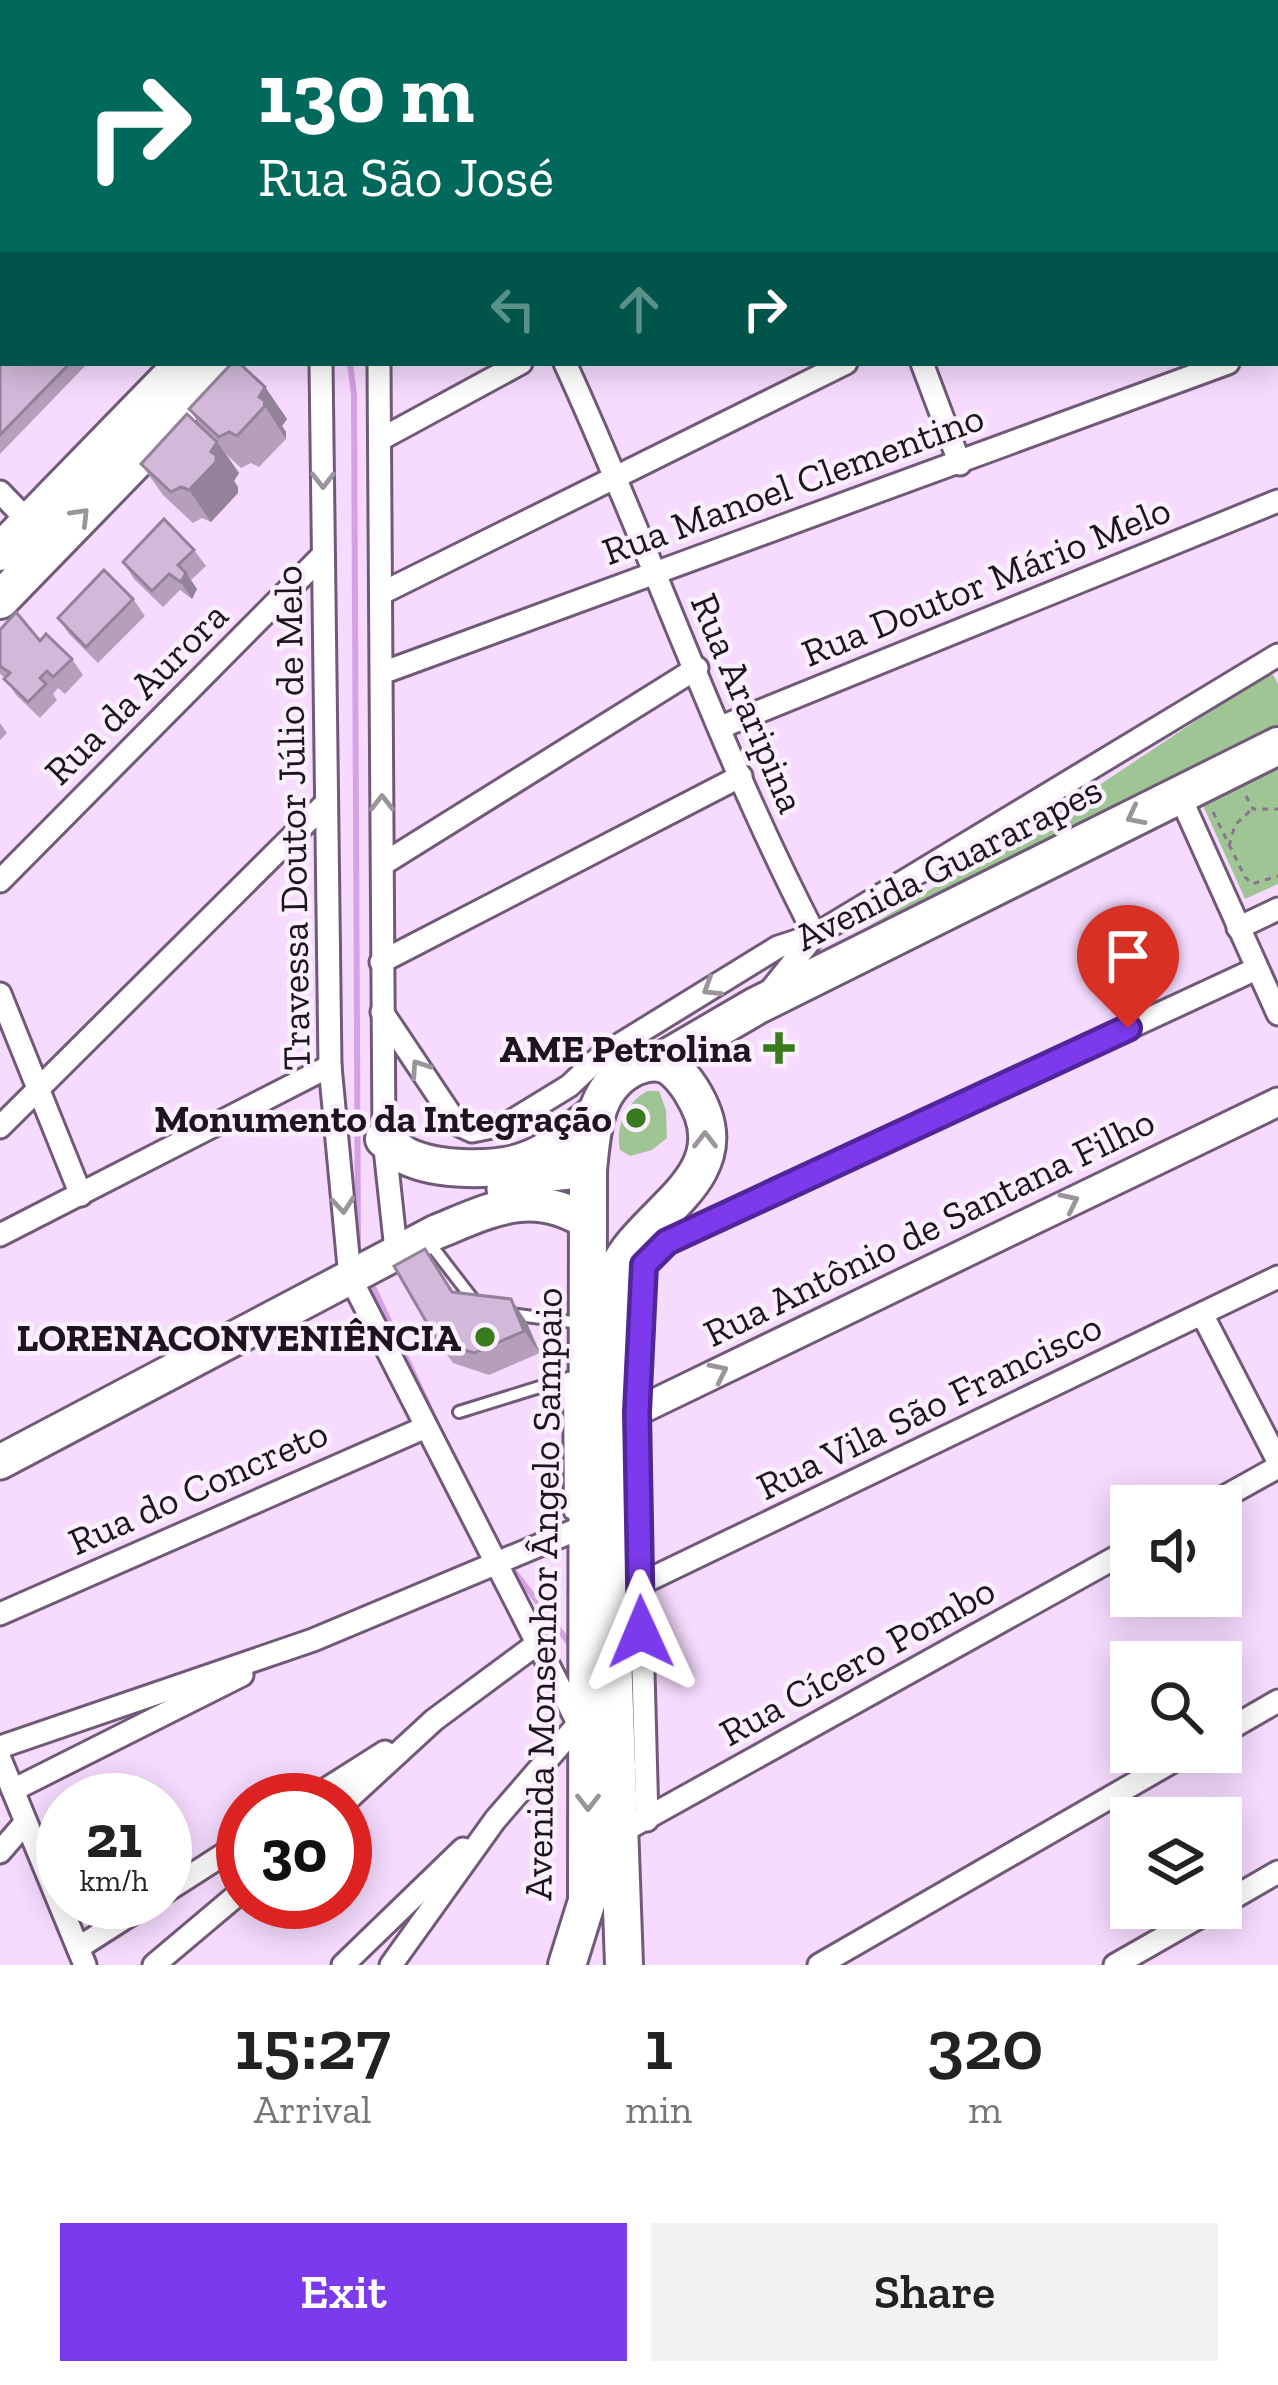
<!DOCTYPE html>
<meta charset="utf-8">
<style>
body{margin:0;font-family:"Zilla Slab",serif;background:#f2f2f2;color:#222;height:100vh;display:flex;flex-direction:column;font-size:45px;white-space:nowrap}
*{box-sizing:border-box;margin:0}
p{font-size:39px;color:#767676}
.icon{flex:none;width:66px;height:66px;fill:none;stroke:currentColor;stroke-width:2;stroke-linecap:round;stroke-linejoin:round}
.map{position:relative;height:1965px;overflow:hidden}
.side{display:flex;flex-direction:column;background:#fff;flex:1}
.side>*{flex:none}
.banner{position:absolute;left:0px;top:0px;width:1278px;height:366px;box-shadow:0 6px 30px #0003;background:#00695c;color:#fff;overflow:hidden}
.buttons{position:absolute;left:1110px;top:1485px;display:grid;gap:24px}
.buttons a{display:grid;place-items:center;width:132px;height:132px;border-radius:0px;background:#fff;box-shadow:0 6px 30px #0003;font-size:60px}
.speed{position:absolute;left:36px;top:1773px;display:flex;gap:24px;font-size:60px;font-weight:700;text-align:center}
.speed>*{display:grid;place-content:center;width:156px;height:156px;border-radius:50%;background:#fff;box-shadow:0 6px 30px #0003;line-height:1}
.speed small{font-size:30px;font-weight:400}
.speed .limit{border:18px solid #d22;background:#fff;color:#111}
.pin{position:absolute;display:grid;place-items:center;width:102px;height:102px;color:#fff;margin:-123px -51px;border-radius:50% 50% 50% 0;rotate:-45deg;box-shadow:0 0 12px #0007}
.pin .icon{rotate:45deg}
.me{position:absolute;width:132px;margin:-66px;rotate:359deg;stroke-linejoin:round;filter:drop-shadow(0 0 9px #0008)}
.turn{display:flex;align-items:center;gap:42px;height:252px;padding:0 60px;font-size:54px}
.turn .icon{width:156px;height:156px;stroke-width:2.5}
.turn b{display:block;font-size:84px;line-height:102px}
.lanes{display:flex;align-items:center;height:114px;padding:0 60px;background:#0003;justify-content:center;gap:60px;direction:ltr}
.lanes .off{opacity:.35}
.eta{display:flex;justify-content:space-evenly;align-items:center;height:204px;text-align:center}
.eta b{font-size:72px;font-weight:600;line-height:84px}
.primary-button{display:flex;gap:24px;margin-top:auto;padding:24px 60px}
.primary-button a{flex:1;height:138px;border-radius:0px;background:#7c3aed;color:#fff;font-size:48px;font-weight:600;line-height:138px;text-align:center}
.primary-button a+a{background:#f2f2f2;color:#222}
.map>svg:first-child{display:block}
.green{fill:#a0c595}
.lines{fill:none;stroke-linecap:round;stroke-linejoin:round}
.stream{stroke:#d5a0e4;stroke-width:6}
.service-casing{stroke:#715a78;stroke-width:16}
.minor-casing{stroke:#715a78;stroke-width:27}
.tertiary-casing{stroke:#715a78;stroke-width:33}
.secondary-casing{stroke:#715a78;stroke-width:39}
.primary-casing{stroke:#715a78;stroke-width:42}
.trunk-casing{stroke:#715a78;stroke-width:42}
.path{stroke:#89768e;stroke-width:3;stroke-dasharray:6 6;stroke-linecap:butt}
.service{stroke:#fff;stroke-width:10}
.minor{stroke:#fff;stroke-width:21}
.tertiary{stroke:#fff;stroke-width:27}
.secondary{stroke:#fff;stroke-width:33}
.primary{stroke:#fff;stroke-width:36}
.trunk{stroke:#fff;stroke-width:36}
.wall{fill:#b59fbb}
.shaded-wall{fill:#938299}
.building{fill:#d2b9da;stroke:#938299;stroke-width:3}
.oneway{stroke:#9a959b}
.route-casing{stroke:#51269a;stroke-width:30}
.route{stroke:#7c3aed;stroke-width:21}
.poi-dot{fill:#387b1d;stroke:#faeffd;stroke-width:4.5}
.labels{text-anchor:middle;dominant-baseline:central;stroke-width:9;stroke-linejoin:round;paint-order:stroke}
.street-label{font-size:39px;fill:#1e1420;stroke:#faeffd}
.poi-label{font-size:39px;font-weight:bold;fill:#1e1420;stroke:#faeffd;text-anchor:end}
</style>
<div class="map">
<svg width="1278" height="1965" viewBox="0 0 1278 1965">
<rect width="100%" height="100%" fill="#f6dbfe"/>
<g class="green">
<polygon points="1271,671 1278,684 1278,737 801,967 1048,819"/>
<polygon points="1278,762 1278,884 1245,899 1200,799"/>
<path d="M 647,1091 L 659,1091 L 666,1110 L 667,1138 L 652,1150 L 630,1156 L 620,1150 C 615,1126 626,1103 647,1091 Z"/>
</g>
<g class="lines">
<g class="stream">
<polyline points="218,0 219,3"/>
<polyline points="350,363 354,395 358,1252"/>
<polyline points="374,1289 443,1437"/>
<polyline points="513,1570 573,1648"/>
</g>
<defs>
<g id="service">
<polyline points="428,1241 475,1302"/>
<polyline points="510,1314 580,1323"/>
<polyline points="569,1378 570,1513"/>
<polyline points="459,1412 575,1376"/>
</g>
<g id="minor">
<polyline points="201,0 202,3"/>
<polyline points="803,0 804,3"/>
<polyline points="1180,3 1187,0"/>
<polyline points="1275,68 1278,67"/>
<polyline points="0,106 3,105"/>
<polyline points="1275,165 1278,172"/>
<polyline points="1275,228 1278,227"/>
<polyline points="1275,345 1278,344"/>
<polyline points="321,363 330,1066 350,1277 577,1721"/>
<polyline points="379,363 384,1139 396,1250"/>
<path d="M 565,363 C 652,552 719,751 815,935"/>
<polyline points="922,363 960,464"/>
<polyline points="381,439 521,363"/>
<polyline points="0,492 28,521"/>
<polyline points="382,593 846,363"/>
<polyline points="382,673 1228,363"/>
<polyline points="721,727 1278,501"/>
<polyline points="1179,794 1278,1014"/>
<polyline points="383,864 697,668"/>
<polyline points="0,881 323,555"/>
<polyline points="1238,928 1278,909"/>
<polyline points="381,962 741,776"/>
<polyline points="770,991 814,936"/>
<polyline points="0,994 81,1195"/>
<polyline points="382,1012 457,1124 472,1131 507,1124 569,1086 601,1056 778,947 815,935 1278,655"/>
<polyline points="0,1127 324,805"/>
<polyline points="0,1235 330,1066"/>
<polyline points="623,1261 644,1265 667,1242 1256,969"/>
<polyline points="644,1265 636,1412 647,1820"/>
<polyline points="1202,1314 1278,1461"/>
<polyline points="1208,1506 1278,1467"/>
<polyline points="611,1598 1278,1277"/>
<polyline points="0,1614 426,1427"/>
<polyline points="1221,1734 1278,1701"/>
<polyline points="0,1747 313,1640 590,1524"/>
<polyline points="0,1759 85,1965"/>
<polyline points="13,1790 242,1675"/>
<polyline points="309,1800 385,1752"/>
<polyline points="345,1802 434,1720 538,1643"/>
<polyline points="618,1834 1131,1549"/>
<polyline points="0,1852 25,1823"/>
<polyline points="165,1892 243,1842"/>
<polyline points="1221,1905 1278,1872"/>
<polyline points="78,1948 150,1902"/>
<polyline points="154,1965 243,1890"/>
<polyline points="343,1965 463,1849"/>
<polyline points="391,1965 495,1820 586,1715"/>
<polyline points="819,1965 1189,1752"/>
<polyline points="1115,1965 1215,1908"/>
</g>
<polyline id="tertiary" points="612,1420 636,1412 1278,1102"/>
<g id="secondary">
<polyline points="504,1189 531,1176 588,1170"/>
<path d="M 0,1462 L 436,1232 C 493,1209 532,1187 589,1223"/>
</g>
<g id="primary">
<polyline points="660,1062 756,1006 1278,746"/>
<path d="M 384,1139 C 391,1144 398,1152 406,1156 C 437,1171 496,1172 527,1160 C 553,1151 575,1129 597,1112"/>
<path d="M 567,1965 L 587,1901 L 588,1170 C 592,1130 594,1084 637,1066 C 648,1062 661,1060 672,1068 C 686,1079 697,1098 703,1114 C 730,1189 624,1222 612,1286 L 611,1598 L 624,1965"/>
</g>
<g id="trunk">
<polyline points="535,3 538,0"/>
<polyline points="0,552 184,363"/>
<polyline points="0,600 173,422 213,363"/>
</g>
</defs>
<use href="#service" class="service-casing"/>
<use href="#minor" class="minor-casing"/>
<use href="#tertiary" class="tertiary-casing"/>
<use href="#secondary" class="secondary-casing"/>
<use href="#primary" class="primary-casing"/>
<use href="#trunk" class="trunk-casing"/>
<g class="path">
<polyline points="483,3 486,0"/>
<polyline points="1246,796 1253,809 1278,809"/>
<polyline points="1213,812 1245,877 1252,884 1278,876"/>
<polyline points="1229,846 1235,825 1251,810"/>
</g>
<use href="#service" class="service"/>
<use href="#minor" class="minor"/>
<use href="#tertiary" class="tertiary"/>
<use href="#secondary" class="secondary"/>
<use href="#primary" class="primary"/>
<use href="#trunk" class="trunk"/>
</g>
<g class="wall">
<polygon points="684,0 738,0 732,3 685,3"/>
<polygon points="912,0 1010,0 1011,3 913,3"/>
<polygon points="1024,0 1052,0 1043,3 1026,3"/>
<polygon points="0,286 3,363 88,363 0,454"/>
<polygon points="265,387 287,419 282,426 286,432 286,439 259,467 251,463 241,468 226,454 239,473 234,481 238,487 238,493 211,522 202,518 193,523 163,495 141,464 202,428 189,409"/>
<polygon points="194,550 206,566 191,580 197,589 192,599 180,590 163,607 134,579 123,562"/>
<polygon points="133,599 145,616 98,663 69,634 58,618"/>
<polygon points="0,630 40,641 72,659 83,675 65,694 58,688 53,694 57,700 40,718 16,695 5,678 0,674"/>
<polygon points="0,723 7,733 0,740"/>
<polygon points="453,1292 511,1299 526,1321 540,1353 489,1375 453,1363 438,1342"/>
</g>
<g class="shaded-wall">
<polygon points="859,0 879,0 878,3 858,3"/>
<polygon points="265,387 287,419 282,426 286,432 286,439 259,397"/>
<polygon points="217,442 239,473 234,481 238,487 238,493 211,522 189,490"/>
<polygon points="186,573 197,589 192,599 181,582"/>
<polygon points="511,1299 526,1321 540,1353 524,1331"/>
</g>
<g class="building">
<polygon points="817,0 859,0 858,3 816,3"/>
<polygon points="912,0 989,0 985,3 913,3"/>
<polygon points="1208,0 1249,0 1251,3 1209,3"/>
<polygon points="0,286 3,286 3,363 70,363 0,435"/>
<polygon points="232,363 239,363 265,387 259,397 265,401 264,407 237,436 229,432 219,437 189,409"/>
<polygon points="187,414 217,442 211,452 216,455 216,462 189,490 181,487 171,492 141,464"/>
<polygon points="164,519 194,550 178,565 186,573 181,582 169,574 152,591 123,562"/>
<polygon points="104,570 133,599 86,647 58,618"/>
<polygon points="16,612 40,641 46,634 72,659 53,677 47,671 40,678 46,684 28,702 4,679 10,673 0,666 0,630"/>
<polygon points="425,1249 452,1292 511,1299 524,1331 474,1353 438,1342 394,1266"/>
</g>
<defs><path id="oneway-chevron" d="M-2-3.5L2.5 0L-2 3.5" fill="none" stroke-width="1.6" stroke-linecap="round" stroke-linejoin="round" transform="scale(3)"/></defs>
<g class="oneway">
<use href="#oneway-chevron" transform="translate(323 480) rotate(90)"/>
<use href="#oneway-chevron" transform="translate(81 516) rotate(-46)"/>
<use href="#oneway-chevron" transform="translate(382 803) rotate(-90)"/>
<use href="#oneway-chevron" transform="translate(1135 816) rotate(153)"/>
<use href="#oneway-chevron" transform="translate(711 988) rotate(148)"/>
<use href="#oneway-chevron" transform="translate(419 1068) rotate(-124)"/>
<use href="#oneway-chevron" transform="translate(705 1140) rotate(-90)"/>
<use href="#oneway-chevron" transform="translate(1070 1202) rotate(-26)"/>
<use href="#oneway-chevron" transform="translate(343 1205) rotate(85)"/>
<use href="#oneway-chevron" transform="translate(719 1372) rotate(-26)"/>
<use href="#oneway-chevron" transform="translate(588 1802) rotate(90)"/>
</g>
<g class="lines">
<defs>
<polyline id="route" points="641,1632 637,1412 644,1265 667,1242 1128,1028"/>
</defs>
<use href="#route" class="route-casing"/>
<use href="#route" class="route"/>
</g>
<g class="poi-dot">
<path d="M773 1030h12v12h12v12h-12v12h-12v-12h-12v-12h12z"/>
<circle cx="636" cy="1118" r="12"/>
<circle cx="485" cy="1337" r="12"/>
</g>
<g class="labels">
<g class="street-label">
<text transform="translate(793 484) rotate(-20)">Rua Manoel Clementino</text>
<text transform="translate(986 581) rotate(-22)">Rua Doutor Mário Melo</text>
<text transform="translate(136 693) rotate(-45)">Rua da Aurora</text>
<text transform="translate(748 703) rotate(67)">Rua Araripina</text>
<text transform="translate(292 818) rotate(-91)">Travessa Doutor Júlio de Melo</text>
<text transform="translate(948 863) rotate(-27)">Avenida Guararapes</text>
<text transform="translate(929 1227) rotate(-26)">Rua Antônio de Santana Filho</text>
<text transform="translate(929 1406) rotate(-26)">Rua Vila São Francisco</text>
<text transform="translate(198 1487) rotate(-24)">Rua do Concreto</text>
<text transform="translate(543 1594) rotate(-89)">Avenida Monsenhor Ângelo Sampaio</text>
<text transform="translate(857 1661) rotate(-29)">Rua Cícero Pombo</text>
</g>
<g class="poi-label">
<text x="752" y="1048">AME Petrolina</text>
<text x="612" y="1118">Monumento da Integração</text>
<text x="461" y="1337">LORENACONVENIÊNCIA</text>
</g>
</g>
</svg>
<div class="buttons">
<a><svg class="icon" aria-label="sound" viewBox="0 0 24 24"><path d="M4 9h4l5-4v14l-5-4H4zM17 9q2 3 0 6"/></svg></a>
<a><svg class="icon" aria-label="search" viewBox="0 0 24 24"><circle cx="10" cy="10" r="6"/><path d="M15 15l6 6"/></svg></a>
<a><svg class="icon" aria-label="layers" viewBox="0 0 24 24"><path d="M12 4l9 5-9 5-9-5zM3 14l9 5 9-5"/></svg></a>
</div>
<div class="speed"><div>21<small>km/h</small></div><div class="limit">30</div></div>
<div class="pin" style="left:1128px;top:1028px;background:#d93025"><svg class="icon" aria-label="arrive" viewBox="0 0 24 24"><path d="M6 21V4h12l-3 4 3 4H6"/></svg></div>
<svg class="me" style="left:641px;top:1632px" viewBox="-20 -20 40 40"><path d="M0-17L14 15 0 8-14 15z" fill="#7c3aed" stroke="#fff" stroke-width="4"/></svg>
<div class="banner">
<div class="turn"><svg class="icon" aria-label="right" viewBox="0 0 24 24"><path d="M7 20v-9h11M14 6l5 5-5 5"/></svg><div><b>130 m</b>Rua São José</div></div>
<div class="lanes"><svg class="icon off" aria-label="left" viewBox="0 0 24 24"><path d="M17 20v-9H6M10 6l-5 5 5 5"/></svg><svg class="icon off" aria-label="ahead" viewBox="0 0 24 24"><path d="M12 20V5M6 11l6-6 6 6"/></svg><svg class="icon" aria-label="right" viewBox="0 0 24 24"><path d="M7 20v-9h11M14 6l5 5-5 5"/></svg></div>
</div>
</div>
<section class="side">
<div class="eta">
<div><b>15:27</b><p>Arrival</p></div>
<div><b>1</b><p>min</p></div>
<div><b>320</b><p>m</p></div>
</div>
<div class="primary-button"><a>Exit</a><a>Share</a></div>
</section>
